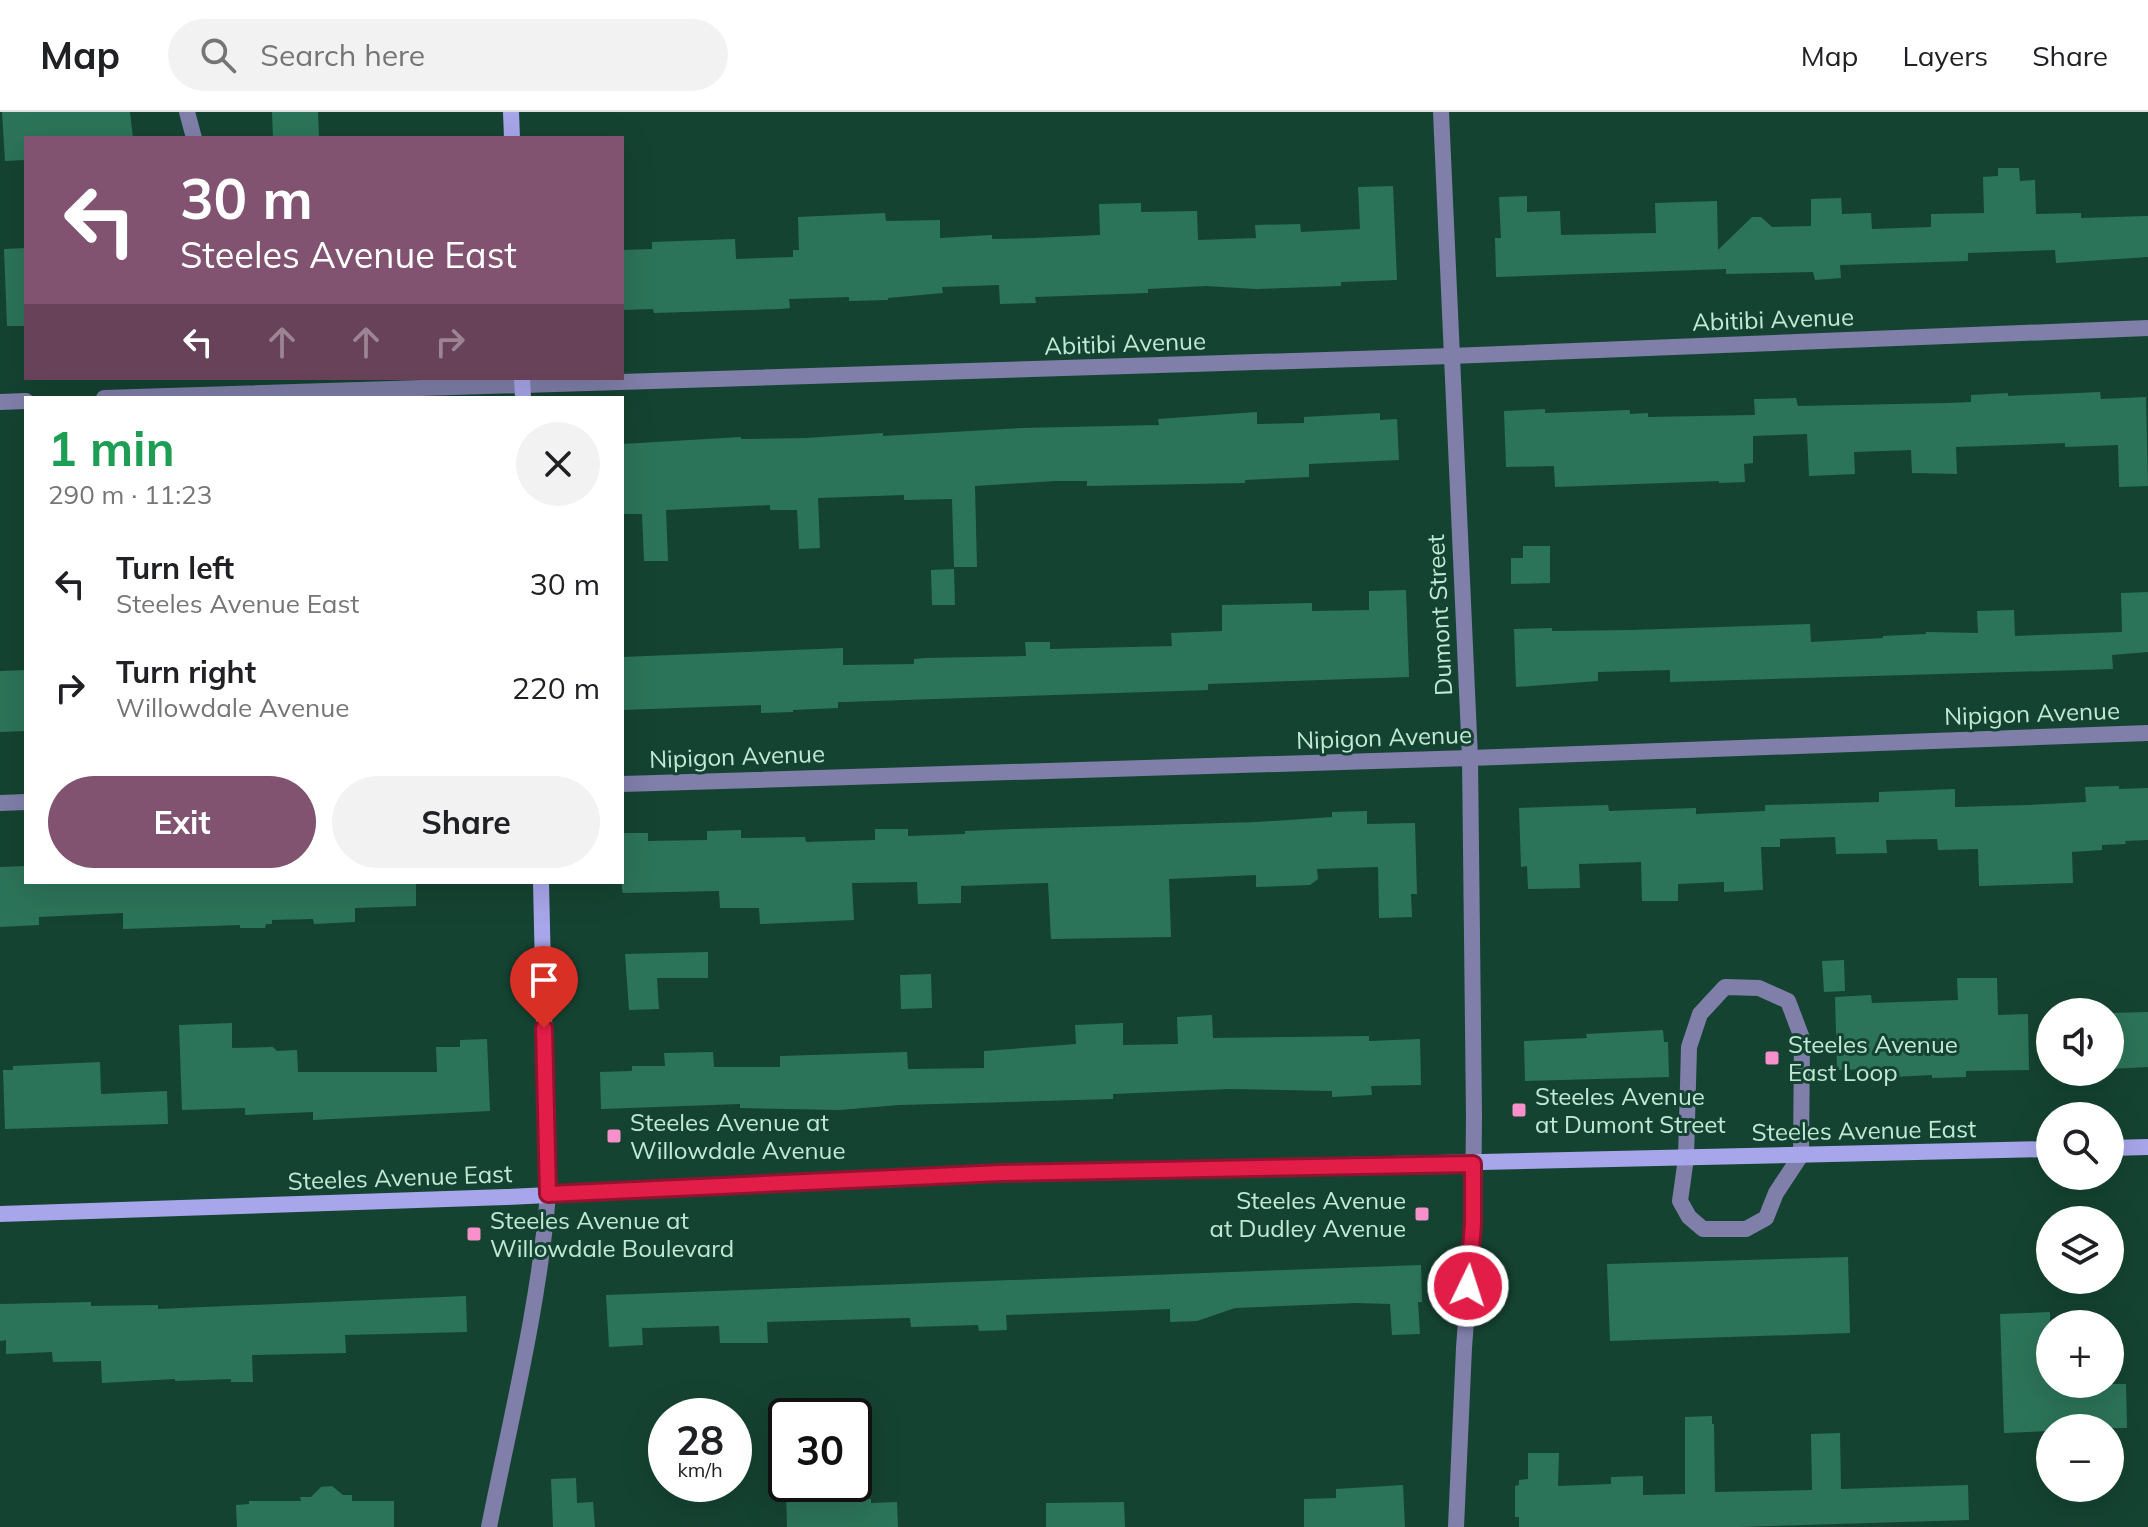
<!DOCTYPE html>
<meta charset="utf-8">
<style>
body{margin:0;font-family:Mulish,sans-serif;background:#f2f2f2;color:#202124;height:100vh;display:flex;flex-direction:column;font-size:30px;white-space:nowrap}
*{box-sizing:border-box;margin:0}
p{font-size:26px;color:#757577}
.icon{flex:none;width:44px;height:44px;fill:none;stroke:currentColor;stroke-width:2;stroke-linecap:round;stroke-linejoin:round}
.map{position:relative;flex:1;overflow:hidden}
.panel{position:absolute;left:24px;top:284px;width:600px;height:488px;display:flex;flex-direction:column;background:#fff;border-radius:0px;box-shadow:0 8px 32px #0002}
.panel>*{flex:none}
.guide{position:absolute;left:24px;top:24px;width:600px;height:244px;border-radius:0px;box-shadow:0 8px 32px #0002;background:#815370;color:#fff;overflow:hidden}
.buttons{position:absolute;left:2036px;top:886px;display:grid;gap:16px}
.buttons a{display:grid;place-items:center;width:88px;height:88px;border-radius:50%;background:#fff;box-shadow:0 8px 32px #0002;font-size:40px}
.speed{position:absolute;left:648px;top:1286px;display:flex;gap:16px;font-size:40px;font-weight:700;text-align:center}
.speed>*{display:grid;place-content:center;width:104px;height:104px;border-radius:50%;background:#fff;box-shadow:0 8px 32px #0002;line-height:1}
.speed small{font-size:20px;font-weight:400}
.speed .limit{border:4px solid #111;border-radius:12px;background:#fff;color:#111}
.pin{position:absolute;display:grid;place-items:center;width:68px;height:68px;color:#fff;margin:-82px -34px;border-radius:50% 50% 50% 0;rotate:-45deg;box-shadow:0 0 8px #0007}
.pin .icon{rotate:45deg}
.me{position:absolute;width:88px;margin:-44px;rotate:4deg;stroke-linejoin:round;filter:drop-shadow(0 0 6px #0008)}
.turn{display:flex;align-items:center;gap:28px;height:168px;padding:0 24px;font-size:36px}
.turn .icon{width:104px;height:104px;stroke-width:2.5}
.turn b{display:block;font-size:56px;line-height:68px}
.lanes{display:flex;align-items:center;height:76px;padding:0 24px;background:#0003;justify-content:center;gap:40px;direction:ltr}
.lanes .off{opacity:.35}
.round{display:grid;place-items:center;flex:none;width:84px;height:84px;border-radius:42px;background:#f2f2f2}
.overview{display:flex;align-items:center;justify-content:space-between;height:136px;padding:0 24px}
h1{font-size:48px;font-weight:700;line-height:60px;color:#1e9e55}
.primary-button{display:flex;gap:16px;margin-top:auto;padding:16px 24px}
.primary-button a{flex:1;height:92px;border-radius:48px;background:#815370;color:#fff;font-size:32px;font-weight:700;line-height:92px;text-align:center}
.primary-button a+a{background:#f2f2f2;color:#202124}
ul{padding:0;list-style:none}
li{display:flex;align-items:center;gap:24px;height:104px;padding:0 24px}
li div{flex:1}
li b{display:block;font-size:30px}
li em{font-style:normal}
header{display:flex;align-items:center;gap:48px;box-sizing:border-box;height:112px;padding:0 40px;background:#fff;border-bottom:2px solid #e0e0e0}
header strong{font-size:38px}
nav{display:flex;gap:44px;margin-inline-start:auto;font-size:28px}
.search{width:560px;height:72px;background:#f2f2f2;display:flex;align-items:center;gap:20px;box-sizing:border-box;padding:0 28px;border-radius:44px;color:#757577;font-size:30px}
.map>svg:first-child{display:block}
.building{fill:#2c7459}
.lines{fill:none;stroke-linecap:round;stroke-linejoin:round}
.lane{stroke:#807faa;stroke-width:16}
.street{stroke:#807faa;stroke-width:16}
.secondary{stroke:#a8a6ea;stroke-width:16}
.route-casing{stroke:#92132f;stroke-width:20}
.route{stroke:#e11d48;stroke-width:14}
.poi-dot{fill:#f890cc;stroke:#154332;stroke-width:3}
.labels{text-anchor:middle;dominant-baseline:central;stroke-width:6;stroke-linejoin:round;paint-order:stroke}
.street-label{font-size:24px;fill:#c1e9d6;stroke:#154332}
.poi-label{font-size:24px;fill:#c1e9d6;stroke:#154332;text-anchor:start}
</style>
<header>
<strong>Map</strong>
<div class="search"><svg class="icon" aria-label="search" viewBox="0 0 24 24"><circle cx="10" cy="10" r="6"/><path d="M15 15l6 6"/></svg>Search here</div>
<nav><a>Map</a><a>Layers</a><a>Share</a></nav>
</header>
<div class="map">
<svg width="2148" height="1415" viewBox="0 0 2148 1415">
<rect width="100%" height="100%" fill="#154332"/>
<g class="building">
<polygon points="2,0 130,0 133,26 26,26 26,48 5,49"/>
<polygon points="272,0 318,0 319,25 273,26"/>
<polygon points="1998,56 2019,56 2020,69 2035,68 2036,102 2081,101 2081,106 2148,104 2148,145 2056,151 2055,138 1968,141 1968,149 1840,153 1841,166 1815,168 1813,160 1726,162 1726,157 1496,165 1495,126 1501,126 1499,85 1527,84 1527,100 1560,99 1561,123 1656,121 1655,91 1717,89 1718,138 1752,105 1761,105 1772,115 1811,114 1811,87 1841,86 1842,102 1871,101 1872,117 1931,115 1931,102 1984,101 1983,65 1998,64"/>
<polygon points="1393,74 1397,168 1341,170 1341,174 1256,177 1206,174 1148,177 1148,181 1035,185 1036,191 1000,192 999,173 942,175 943,181 888,186 888,188 849,189 849,185 789,187 790,196 780,197 654,201 653,197 622,198 622,138 652,137 652,130 735,127 736,147 793,145 793,138 799,138 798,105 885,101 886,109 940,108 940,126 992,123 992,127 1034,126 1100,123 1099,92 1141,91 1141,100 1197,99 1198,128 1256,126 1255,113 1300,112 1301,120 1360,117 1358,75"/>
<polygon points="26,136 26,214 7,214 4,137"/>
<polygon points="2100,280 2101,287 2146,285 2148,374 2119,375 2118,333 2065,335 2065,331 1956,335 1957,362 1912,361 1911,338 1854,340 1855,362 1809,364 1807,322 1753,324 1753,351 1744,352 1745,370 1719,371 1719,369 1555,375 1554,354 1506,355 1504,299 1545,297 1545,301 1630,298 1630,302 1648,301 1648,305 1755,303 1754,287 1796,286 1798,294 1948,291 1971,290 1971,283 2008,281 2008,284"/>
<polygon points="1257,300 1257,312 1304,311 1304,305 1380,301 1380,308 1397,307 1399,348 1309,352 1309,365 1245,368 1245,371 1087,374 1087,369 1056,369 975,374 977,455 954,455 952,387 904,388 904,383 818,386 820,436 799,437 797,398 770,398 770,393 666,398 668,449 644,449 642,402 622,402 622,332 741,325 741,327 806,326 883,321 883,324 1022,316 1159,313 1158,307"/>
<polygon points="1523,434 1550,434 1550,471 1511,472 1511,446 1523,446"/>
<polygon points="954,457 955,493 932,493 931,458"/>
<polygon points="1406,478 1409,565 1208,572 1208,578 844,590 838,590 838,596 793,598 793,600 761,601 761,593 622,598 622,545 843,536 843,553 914,552 914,547 925,546 1026,544 1025,530 1050,530 1050,537 1172,534 1171,521 1222,519 1222,493 1312,491 1312,499 1369,498 1369,479"/>
<polygon points="2148,480 2148,540 2112,543 2113,557 1670,570 1670,558 1598,560 1598,569 1516,575 1514,517 1552,516 1552,519 1632,518 1810,512 1811,530 1883,526 1883,524 1926,522 1926,520 1978,521 1977,499 2014,498 2015,524 2122,520 2121,481"/>
<polygon points="26,558 26,619 0,620 0,559"/>
<polygon points="2119,674 2119,677 2148,676 2148,728 2125,729 2126,732 2102,733 2102,738 2072,740 2073,771 1979,774 1978,737 1938,738 1937,727 1886,728 1887,741 1836,742 1835,725 1780,727 1780,735 1761,735 1763,778 1724,780 1724,770 1678,772 1678,789 1642,789 1641,750 1579,752 1580,776 1528,777 1527,754 1521,755 1519,696 1608,693 1609,699 1696,696 1696,702 1765,699 1765,693 1879,690 1879,680 1955,677 1955,695 2028,693 2086,690 2085,675"/>
<polygon points="1367,699 1367,712 1415,711 1417,782 1411,782 1412,805 1379,806 1378,755 1317,757 1318,767 1310,773 1256,775 1256,763 1169,767 1171,825 1051,827 1048,771 961,774 961,791 918,792 917,770 852,771 854,808 760,812 759,796 720,796 719,779 623,781 622,778 622,721 648,721 648,729 707,728 707,719 741,718 741,726 805,725 806,730 875,728 875,717 908,717 908,724 965,722 965,719 1014,717 1257,710 1332,705 1332,700"/>
<polygon points="26,754 26,770 416,770 416,794 355,796 355,810 314,812 313,807 272,808 272,812 266,812 265,816 240,816 240,813 123,817 123,801 39,805 39,813 0,815 0,755"/>
<polygon points="708,840 708,866 657,866 659,897 629,898 625,842"/>
<polygon points="1844,848 1845,879 1824,880 1822,849"/>
<polygon points="931,862 932,896 901,897 900,863"/>
<polygon points="1957,866 1997,866 1998,903 2028,902 2029,958 1966,959 1966,965 1932,966 1932,963 1893,965 1893,962 1876,962 1876,957 1837,958 1835,885 1871,883 1872,891 1958,888"/>
<polygon points="2148,900 2148,955 2110,957 2110,901"/>
<polygon points="1212,903 1213,926 1369,924 1369,929 1420,927 1421,973 1371,974 1372,983 1332,985 1332,979 1229,977 1113,982 1113,987 899,993 839,998 740,996 740,992 601,997 600,960 632,959 632,954 665,954 664,941 713,940 714,955 780,955 780,944 907,940 908,957 984,956 984,939 1076,932 1075,913 1123,911 1123,933 1178,932 1177,905"/>
<polygon points="232,911 232,936 273,935 277,939 297,938 298,960 437,960 436,935 460,935 460,928 487,927 490,999 313,1008 313,1000 245,1003 245,996 182,998 179,913"/>
<polygon points="1663,918 1664,930 1668,930 1669,965 1525,969 1524,929 1587,926 1586,922"/>
<polygon points="100,950 101,982 167,979 168,1012 5,1017 3,958 13,958 13,954"/>
<polygon points="1848,1145 1850,1221 1610,1229 1607,1152"/>
<polygon points="1421,1153 1422,1190 1418,1190 1420,1222 1392,1223 1390,1192 1356,1191 1235,1196 1197,1209 1170,1210 1170,1197 1006,1203 1007,1218 979,1219 978,1213 911,1215 910,1206 907,1206 767,1210 768,1231 720,1231 719,1214 642,1216 643,1233 609,1235 606,1183"/>
<polygon points="466,1184 467,1220 345,1223 346,1241 252,1243 253,1270 231,1270 231,1267 175,1269 175,1267 102,1271 101,1249 53,1250 52,1240 6,1242 6,1228 0,1229 0,1192 91,1190 91,1194 158,1193 158,1197"/>
<polygon points="2050,1200 2050,1272 2126,1272 2127,1316 2050,1316 2050,1319 2004,1321 2000,1202"/>
<polygon points="1712,1304 1712,1312 1714,1312 1715,1380 1812,1378 1811,1322 1840,1321 1841,1377 1968,1373 1969,1408 1740,1415 1519,1415 1519,1405 1515,1405 1515,1374 1519,1373 1519,1368 1528,1367 1528,1341 1559,1341 1558,1374 1611,1372 1611,1365 1643,1364 1643,1383 1685,1382 1685,1305"/>
<polygon points="576,1366 577,1391 593,1390 595,1415 553,1415 551,1367"/>
<polygon points="802,1372 839,1372 840,1388 871,1387 871,1391 897,1390 898,1415 787,1415 786,1379 803,1379"/>
<polygon points="1403,1373 1405,1415 1304,1415 1304,1387 1336,1386 1336,1377"/>
<polygon points="332,1374 343,1383 352,1383 352,1389 394,1389 394,1415 237,1415 236,1393 249,1392 249,1389 301,1389 300,1385 311,1385 321,1375"/>
<polygon points="1124,1390 1125,1415 1046,1415 1046,1391"/>
</g>
<g class="lines">
<polygon class="lane" points="1725,875 1759,876 1788,889 1802,926 1801,1043 1776,1081 1766,1106 1746,1117 1703,1117 1689,1105 1680,1089 1686,1046 1689,935 1700,902"/>
<g class="street">
<polyline points="187,0 194,26"/>
<polyline points="1441,0 1470,646 1474,1004 1473,1112 1464,1236 1456,1415"/>
<polyline points="104,286 1451,244 2148,216"/>
<polyline points="0,290 26,289"/>
<polyline points="622,672 1470,646 2148,621"/>
<polyline points="0,691 26,690"/>
<path d="M 489,1415 C 511,1305 539,1194 548,1082"/>
</g>
<g class="secondary">
<polyline points="511,0 512,26"/>
<polyline points="522,266 523,286"/>
<polyline points="541,770 548,1082"/>
<polyline points="2110,1036 2148,1035"/>
<polyline points="0,1102 506,1085 1001,1061 2050,1037"/>
</g>
</g>
<g class="lines">
<defs>
<polyline id="route" points="544,916 548,1082 1001,1061 1473,1052 1473,1112 1468,1174"/>
</defs>
<use href="#route" class="route-casing"/>
<use href="#route" class="route"/>
</g>
<g class="poi-dot">
<rect x="1764" y="938" width="16" height="16" rx="4"/>
<rect x="1511" y="990" width="16" height="16" rx="4"/>
<rect x="606" y="1016" width="16" height="16" rx="4"/>
<rect x="1414" y="1094" width="16" height="16" rx="4"/>
<rect x="466" y="1114" width="16" height="16" rx="4"/>
</g>
<g class="labels">
<g class="street-label">
<text transform="translate(1773 207) rotate(-2)">Abitibi Avenue</text>
<text transform="translate(1125 231) rotate(-2)">Abitibi Avenue</text>
<text transform="translate(1439 503) rotate(-93)">Dumont Street</text>
<text transform="translate(2032 601) rotate(-2)">Nipigon Avenue</text>
<text transform="translate(1384 625) rotate(-2)">Nipigon Avenue</text>
<text transform="translate(737 644) rotate(-2)">Nipigon Avenue</text>
<text transform="translate(1864 1018) rotate(-1)">Steeles Avenue East</text>
<text transform="translate(400 1065) rotate(-2)">Steeles Avenue East</text>
</g>
<g class="poi-label">
<text x="1788" y="932">Steeles Avenue<tspan x="1788" dy="28">East Loop</tspan></text>
<text x="1535" y="984">Steeles Avenue<tspan x="1535" dy="28">at Dumont Street</tspan></text>
<text x="630" y="1010">Steeles Avenue at<tspan x="630" dy="28">Willowdale Avenue</tspan></text>
<text x="1406" y="1088" text-anchor="end">Steeles Avenue<tspan x="1406" dy="28">at Dudley Avenue</tspan></text>
<text x="490" y="1108">Steeles Avenue at<tspan x="490" dy="28">Willowdale Boulevard</tspan></text>
</g>
</g>
</svg>
<div class="buttons">
<a><svg class="icon" aria-label="sound" viewBox="0 0 24 24"><path d="M4 9h4l5-4v14l-5-4H4zM17 9q2 3 0 6"/></svg></a>
<a><svg class="icon" aria-label="search" viewBox="0 0 24 24"><circle cx="10" cy="10" r="6"/><path d="M15 15l6 6"/></svg></a>
<a><svg class="icon" aria-label="layers" viewBox="0 0 24 24"><path d="M12 4l9 5-9 5-9-5zM3 14l9 5 9-5"/></svg></a>
<a>+</a>
<a>−</a>
</div>
<div class="speed"><div>28<small>km/h</small></div><div class="limit">30</div></div>
<div class="pin" style="left:544px;top:916px;background:#d93025"><svg class="icon" aria-label="arrive" viewBox="0 0 24 24"><path d="M6 21V4h12l-3 4 3 4H6"/></svg></div>
<svg class="me" style="left:1468px;top:1174px" viewBox="-20 -20 40 40"><circle r="17" fill="#e11d48" stroke="#fff" stroke-width="3"/><path d="M0-11L8 9 0 5-8 9z" fill="#fff"/></svg>
<div class="guide">
<div class="turn"><svg class="icon" aria-label="left" viewBox="0 0 24 24"><path d="M17 20v-9H6M10 6l-5 5 5 5"/></svg><div><b>30 m</b>Steeles Avenue East</div></div>
<div class="lanes"><svg class="icon" aria-label="left" viewBox="0 0 24 24"><path d="M17 20v-9H6M10 6l-5 5 5 5"/></svg><svg class="icon off" aria-label="ahead" viewBox="0 0 24 24"><path d="M12 20V5M6 11l6-6 6 6"/></svg><svg class="icon off" aria-label="ahead" viewBox="0 0 24 24"><path d="M12 20V5M6 11l6-6 6 6"/></svg><svg class="icon off" aria-label="right" viewBox="0 0 24 24"><path d="M7 20v-9h11M14 6l5 5-5 5"/></svg></div>
</div>
<section class="panel">
<div class="overview"><div><h1>1 min</h1><p>290 m · 11:23</p></div><a class="round"><svg class="icon" aria-label="close" viewBox="0 0 24 24"><path d="M6 6l12 12M18 6L6 18"/></svg></a></div>
<ul>
<li><svg class="icon" aria-label="left" viewBox="0 0 24 24"><path d="M17 20v-9H6M10 6l-5 5 5 5"/></svg><div><b>Turn left</b><p>Steeles Avenue East</p></div><em>30 m</em></li>
<li><svg class="icon" aria-label="right" viewBox="0 0 24 24"><path d="M7 20v-9h11M14 6l5 5-5 5"/></svg><div><b>Turn right</b><p>Willowdale Avenue</p></div><em>220 m</em></li>
</ul>
<div class="primary-button"><a>Exit</a><a>Share</a></div>
</section>
</div>
